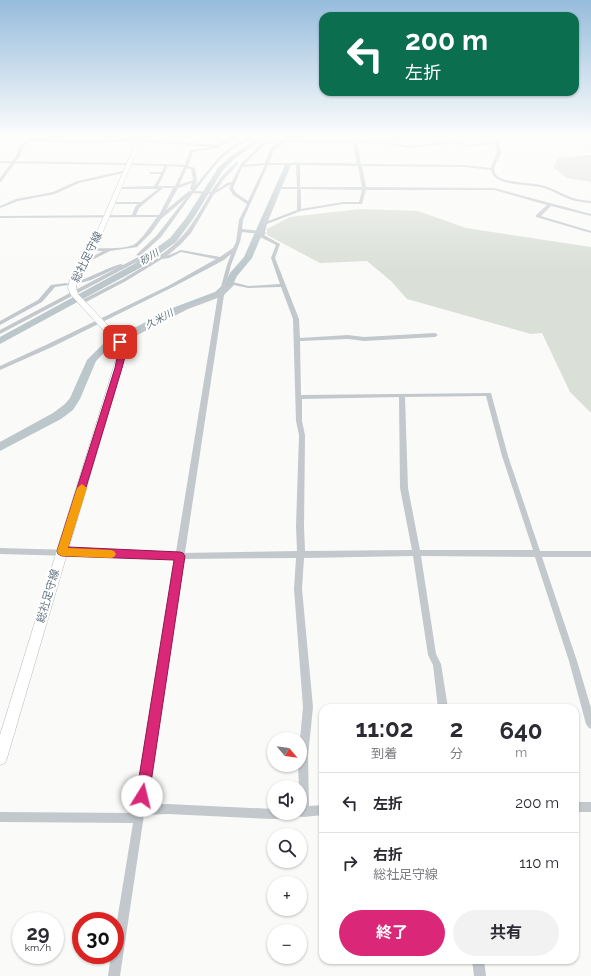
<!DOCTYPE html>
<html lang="ja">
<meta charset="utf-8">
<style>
body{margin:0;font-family:Raleway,"Noto Sans JP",sans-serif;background:#f2f2f3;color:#2b2b33;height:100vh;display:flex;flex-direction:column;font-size:15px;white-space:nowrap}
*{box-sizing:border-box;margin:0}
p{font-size:13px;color:#7c7c81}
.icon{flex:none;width:22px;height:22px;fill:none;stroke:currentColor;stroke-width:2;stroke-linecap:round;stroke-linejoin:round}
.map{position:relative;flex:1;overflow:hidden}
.panel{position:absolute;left:319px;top:704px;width:260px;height:260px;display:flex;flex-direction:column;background:#fff;border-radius:12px;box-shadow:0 1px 3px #0004}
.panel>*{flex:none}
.guide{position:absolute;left:319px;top:12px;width:260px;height:84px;border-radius:12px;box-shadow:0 1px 3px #0004;background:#0b6e4f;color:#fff;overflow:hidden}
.needle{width:26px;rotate:119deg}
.buttons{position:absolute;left:267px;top:732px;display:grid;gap:8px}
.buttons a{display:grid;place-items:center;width:40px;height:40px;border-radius:50%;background:#fff;box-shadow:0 1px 3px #0004;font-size:20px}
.speed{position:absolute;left:12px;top:912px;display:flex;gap:8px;font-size:20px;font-weight:700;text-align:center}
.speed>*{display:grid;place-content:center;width:52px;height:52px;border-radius:50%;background:#fff;box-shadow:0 1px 3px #0004;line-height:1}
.speed small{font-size:10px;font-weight:400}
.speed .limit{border:6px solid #d22;background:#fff;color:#111}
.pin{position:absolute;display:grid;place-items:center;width:34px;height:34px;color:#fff;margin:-17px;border-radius:8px;box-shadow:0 2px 6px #0006}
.me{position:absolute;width:44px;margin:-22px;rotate:9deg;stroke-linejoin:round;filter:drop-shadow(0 0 3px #0008)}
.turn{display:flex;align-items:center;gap:14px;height:84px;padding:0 20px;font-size:18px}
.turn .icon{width:52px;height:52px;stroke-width:2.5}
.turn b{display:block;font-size:28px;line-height:34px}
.eta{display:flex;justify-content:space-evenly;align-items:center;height:68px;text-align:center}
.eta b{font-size:24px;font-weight:700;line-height:28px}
.action{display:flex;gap:8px;margin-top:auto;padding:8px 20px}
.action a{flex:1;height:46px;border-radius:24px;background:#db2777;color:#fff;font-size:16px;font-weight:700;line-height:46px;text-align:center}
.action a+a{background:#f2f2f3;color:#2b2b33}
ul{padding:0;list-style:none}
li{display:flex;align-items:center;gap:12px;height:60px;padding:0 20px;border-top:1px solid #e1e1e2}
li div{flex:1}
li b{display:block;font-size:15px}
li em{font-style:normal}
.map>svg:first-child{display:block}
.green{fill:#dadfd7}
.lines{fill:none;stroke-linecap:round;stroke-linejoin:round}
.stream{stroke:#bbc7cb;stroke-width:1}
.river{fill:#bbc7cb;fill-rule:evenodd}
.secondary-casing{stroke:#b3babf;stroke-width:1}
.minor{fill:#c3c8cc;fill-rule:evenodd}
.tertiary{fill:#c3c8cc;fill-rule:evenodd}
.secondary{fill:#fff;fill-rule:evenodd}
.route{fill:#db2777;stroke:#8e194d}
.slow{fill:#f59e0b}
.labels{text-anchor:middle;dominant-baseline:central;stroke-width:4;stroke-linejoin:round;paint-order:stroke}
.far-water-label{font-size:10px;font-style:italic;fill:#60757c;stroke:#fff}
.street-label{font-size:11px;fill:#657683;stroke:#fff}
</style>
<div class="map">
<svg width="591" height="976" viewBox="0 0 591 976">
<rect width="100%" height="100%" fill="#fafaf8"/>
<g class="green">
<polygon points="591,155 591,182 567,178 553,167 559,158"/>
<polygon points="360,209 418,211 466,228 591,247 591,413 570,392 542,333 531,334 407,299 391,281 367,261 320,263 267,235 267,229 290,217"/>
</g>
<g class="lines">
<g class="stream">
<polyline points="352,136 356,156"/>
<polyline points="288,165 295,163 356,164 357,162"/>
</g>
<g class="river">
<polygon points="262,136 268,136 234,159 223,170 193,219 176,242 140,268 0,344 0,337 134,264 170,238 186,218 218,168 230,157"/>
<polygon points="288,163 291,165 252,258 237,276 232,286 221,296 181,311 109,348 96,361 80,399 73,410 61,419 0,451 0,442 53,413 65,404 70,398 87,360 103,344 175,307 215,292 225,283 230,273 244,257 285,165"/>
</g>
<defs>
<polygon id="secondary" points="139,136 143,136 102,234 77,282 76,288 78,294 122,340 126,353 7,758 5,763 0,765 0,735 118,353 115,343 71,295 68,288 69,282 96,234"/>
</defs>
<use href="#secondary" class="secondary-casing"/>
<g class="minor">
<path d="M 235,136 L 239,136 L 217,148 L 193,152 L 188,166 L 195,168 L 197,181 L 195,186 L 218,158 L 232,146 L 252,136 L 256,136 C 249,142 241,143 234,148 C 218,159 207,176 195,191 L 211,192 L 221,177 L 236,162 L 238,162 L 238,164 L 224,179 L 217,190 L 227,183 L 232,182 L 240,165 L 262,143 L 279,140 L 353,141 L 352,136 L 355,136 L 357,141 L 387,142 L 400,136 L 403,136 L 390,143 L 408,146 L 454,141 L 460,143 L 469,145 L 495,142 L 494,136 L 497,136 C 499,141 501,147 501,153 C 500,159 492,165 495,173 C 499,182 527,183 536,184 C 550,186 560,193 573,198 C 579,200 585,200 591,201 L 591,203 C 584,202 576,202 569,199 C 561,196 553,191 544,188 C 531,184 493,187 491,170 L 465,167 L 362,166 L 366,187 L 494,188 L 591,214 L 591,216 L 551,206 L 541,216 L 591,231 L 591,233 L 536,217 L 536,215 L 547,205 L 494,190 L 366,190 L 362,204 L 343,204 L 301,211 L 267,224 L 265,232 L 266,233 L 264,235 L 280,244 L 275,258 L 299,319 L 300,338 L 348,335 L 364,337 L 435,333 L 438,335 L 435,337 L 364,341 L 348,339 L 300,341 L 301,395 L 491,393 L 508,456 L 540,551 L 591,551 L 591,557 L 542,557 L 577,661 L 591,708 L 591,729 L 588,727 L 586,724 L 569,661 L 535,557 L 421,556 L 436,654 L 441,664 L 448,708 L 438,708 L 433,665 L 428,655 L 413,556 L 304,558 L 302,589 L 313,707 L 308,756 L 309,806 L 323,805 L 323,815 L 304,817 L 296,816 L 295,813 L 300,813 L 300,787 L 299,787 L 298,765 L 300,765 L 300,739 L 303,707 L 294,589 L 296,558 L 180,559 L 0,554 L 0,548 L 180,553 L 297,551 L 296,526 L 299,435 L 296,421 L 293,319 L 281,287 L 248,288 L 234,285 L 223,296 L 188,309 L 122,343 L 118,343 L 117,342 L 184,307 L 219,294 L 227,265 L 231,254 L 224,260 L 173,287 L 52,347 L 0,370 L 0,366 L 48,344 L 170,285 L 216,259 L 181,252 L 169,258 L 162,259 L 126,281 L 84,303 L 80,303 L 80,301 L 123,279 L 156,259 L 146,257 L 0,334 L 0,330 L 119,267 L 91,280 L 77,284 L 75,283 L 75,282 C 91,278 105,268 121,264 L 123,265 L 140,256 L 136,255 L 157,235 L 186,198 L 161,219 L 151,233 L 137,247 L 110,251 L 84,264 L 82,263 L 82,262 L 103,251 L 91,251 L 89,250 L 89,249 C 102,247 120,250 133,245 C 140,242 152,224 157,217 L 0,218 L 0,216 L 132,215 L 135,207 L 138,204 L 113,204 L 111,203 L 113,202 L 141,202 L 158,189 L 120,189 L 118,188 L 120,187 L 154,186 L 161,174 L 151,174 L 149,173 L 151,172 L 162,172 L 164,166 L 129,165 L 127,164 L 128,163 L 185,165 L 190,150 L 212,147 L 136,141 L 85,143 L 29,141 L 23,147 L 20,156 L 1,182 L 0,182 L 0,178 L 16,156 L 20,146 L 28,139 L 85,141 L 136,139 L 217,145 ZM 279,142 L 270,149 L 265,163 L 244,165 L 264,145 ZM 284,142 L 354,143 L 357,164 L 269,163 L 274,150 ZM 357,143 L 384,143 L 408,148 L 454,143 L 469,147 L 496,144 C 498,157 494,156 491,168 L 465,165 L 361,164 ZM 265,165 L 248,201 L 236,193 L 233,188 L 242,167 ZM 268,165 L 296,165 L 297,187 L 279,187 L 263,223 L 261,231 L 242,229 L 243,220 ZM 300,165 L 358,166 L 362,187 L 300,187 ZM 168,166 L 184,167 L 175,186 L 158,186 ZM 187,168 L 191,169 L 193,180 L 179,185 ZM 192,183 L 190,189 L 192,190 L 191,191 L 189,191 L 166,210 L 178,188 ZM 229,185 L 231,185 L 229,188 L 233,195 L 247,204 L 239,220 L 236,242 L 233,248 L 220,257 L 181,250 L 167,256 L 181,244 L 191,233 L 214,194 ZM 163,188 L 173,188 L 159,215 L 136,215 L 139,208 ZM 281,189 L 297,189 L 297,210 L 268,221 ZM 301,189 L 362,190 L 359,202 L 343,202 L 301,209 ZM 193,193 L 210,194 C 194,221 186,238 159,256 L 145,254 L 140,256 L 161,237 ZM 242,232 L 260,234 L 260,237 L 276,245 L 271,258 L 280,284 L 248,286 L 233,282 L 225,288 L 231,265 L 240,242 ZM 486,396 L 502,456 L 533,550 L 420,550 L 408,488 L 405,397 ZM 399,397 L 400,488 L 412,550 L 305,551 L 304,526 L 305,435 L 302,421 L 302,399 Z"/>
<polygon points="127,170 129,171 128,172 79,183 55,194 18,201 0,208 0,206 16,199 53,192 77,181"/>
<polygon points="66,283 68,284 68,285 55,287 42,302 0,325 0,321 38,300 51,285"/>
<polygon points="169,621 172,622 173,625 146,805 168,804 274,809 274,813 294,813 293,817 289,818 272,819 168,814 144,815 120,976 108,976 111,955 115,955 115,933 133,823 0,822 0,812 134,813 165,625 166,622"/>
<rect x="575" y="802" width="16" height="10"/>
<polygon points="472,960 484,960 486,976 474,976"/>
</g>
<g class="tertiary">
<polygon points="0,161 129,163 131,164 129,165 0,163"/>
<polygon points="221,293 224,295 174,625 173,628 169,630 165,628 164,625 218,295"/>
</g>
<use href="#secondary" class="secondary"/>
</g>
<linearGradient id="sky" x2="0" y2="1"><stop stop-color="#96bcdc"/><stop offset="0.5" stop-color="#fdfdfc"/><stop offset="1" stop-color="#fdfdfc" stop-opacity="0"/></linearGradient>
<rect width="591" height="272" fill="url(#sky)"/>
<polygon class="route" points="120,339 123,342 126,353 122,368 68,547 180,552 183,553 185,556 149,796 147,801 142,803 138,801 136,796 174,560 62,556 58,554 57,551 115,368 118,353 116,342"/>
<polygon class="slow" points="82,484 87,488 68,548 111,550 114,551 116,554 114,557 111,558 62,556 58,554 57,551 77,488"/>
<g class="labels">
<g class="far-water-label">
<text transform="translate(149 257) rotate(-31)">砂川</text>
<text transform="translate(159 319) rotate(-28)">久米川</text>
</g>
<g class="street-label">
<text transform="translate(87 257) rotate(-64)">総社足守線</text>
<text transform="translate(48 596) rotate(-74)">総社足守線</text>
</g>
</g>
</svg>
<div class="buttons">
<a><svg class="needle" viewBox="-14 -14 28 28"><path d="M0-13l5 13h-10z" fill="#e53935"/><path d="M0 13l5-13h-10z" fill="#7c7c81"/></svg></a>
<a><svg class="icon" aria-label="sound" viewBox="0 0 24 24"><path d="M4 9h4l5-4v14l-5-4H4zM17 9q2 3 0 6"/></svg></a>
<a><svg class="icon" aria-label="search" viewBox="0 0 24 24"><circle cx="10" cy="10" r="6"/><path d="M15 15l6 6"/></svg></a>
<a>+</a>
<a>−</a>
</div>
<div class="speed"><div>29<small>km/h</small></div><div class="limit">30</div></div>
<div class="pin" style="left:120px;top:342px;background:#d93025"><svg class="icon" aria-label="arrive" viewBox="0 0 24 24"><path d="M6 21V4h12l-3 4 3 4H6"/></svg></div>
<svg class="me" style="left:142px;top:796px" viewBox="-20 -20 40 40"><circle r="19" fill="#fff"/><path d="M0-13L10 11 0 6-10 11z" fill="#db2777"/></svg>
<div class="guide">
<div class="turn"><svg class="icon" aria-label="left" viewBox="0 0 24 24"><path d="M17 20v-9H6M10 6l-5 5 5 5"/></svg><div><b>200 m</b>左折</div></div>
</div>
<section class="panel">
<div class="eta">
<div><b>11:02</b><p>到着</p></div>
<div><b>2</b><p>分</p></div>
<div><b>640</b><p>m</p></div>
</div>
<ul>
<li><svg class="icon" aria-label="left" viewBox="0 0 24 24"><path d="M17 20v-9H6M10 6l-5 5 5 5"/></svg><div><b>左折</b></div><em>200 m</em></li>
<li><svg class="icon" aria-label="right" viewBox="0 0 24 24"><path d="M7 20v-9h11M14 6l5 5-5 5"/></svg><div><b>右折</b><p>総社足守線</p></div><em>110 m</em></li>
</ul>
<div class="action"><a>終了</a><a>共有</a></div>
</section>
</div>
